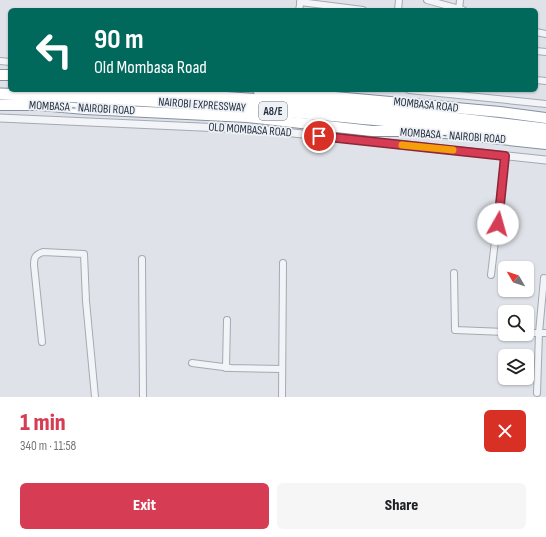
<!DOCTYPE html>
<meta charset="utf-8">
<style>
body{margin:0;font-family:"Sofia Sans Condensed",sans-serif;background:#f6f6f6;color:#202124;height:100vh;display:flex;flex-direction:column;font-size:15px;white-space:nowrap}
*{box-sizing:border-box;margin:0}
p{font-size:13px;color:#757577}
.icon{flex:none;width:22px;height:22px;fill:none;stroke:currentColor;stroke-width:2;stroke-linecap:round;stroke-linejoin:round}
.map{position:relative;height:397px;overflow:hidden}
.panel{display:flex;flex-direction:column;background:#fff;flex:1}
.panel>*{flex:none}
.guide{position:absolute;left:8px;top:8px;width:530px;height:84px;border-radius:6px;box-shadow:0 1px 3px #0004;background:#00695c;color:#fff;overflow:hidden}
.needle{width:26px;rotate:309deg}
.fabs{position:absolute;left:498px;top:261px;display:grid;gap:8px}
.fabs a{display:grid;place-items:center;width:36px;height:36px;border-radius:6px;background:#fff;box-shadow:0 1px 3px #0004;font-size:20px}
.pin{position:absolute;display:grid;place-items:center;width:34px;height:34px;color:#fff;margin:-17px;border:2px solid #fff;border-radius:50%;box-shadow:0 1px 4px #0007}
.me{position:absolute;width:44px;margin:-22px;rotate:7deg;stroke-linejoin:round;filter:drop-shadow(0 0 3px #0008)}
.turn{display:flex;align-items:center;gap:14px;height:84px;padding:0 20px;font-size:18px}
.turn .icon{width:52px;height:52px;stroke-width:2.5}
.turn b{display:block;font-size:28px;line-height:34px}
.round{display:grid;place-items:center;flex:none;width:42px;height:42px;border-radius:6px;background:#f6f6f6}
.head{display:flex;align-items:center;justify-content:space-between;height:68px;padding:0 20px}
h1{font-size:24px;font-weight:800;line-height:30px;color:#d63c53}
.cta{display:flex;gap:8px;margin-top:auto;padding:8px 20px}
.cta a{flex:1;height:46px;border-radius:6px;background:#d63c53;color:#fff;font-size:16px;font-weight:800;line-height:46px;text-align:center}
.cta a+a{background:#f6f6f6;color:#202124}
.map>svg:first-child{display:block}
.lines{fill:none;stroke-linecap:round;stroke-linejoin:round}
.minor-casing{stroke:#a4aab3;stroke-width:8}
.tertiary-casing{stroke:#a4aab3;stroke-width:9}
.trunk-casing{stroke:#8590a1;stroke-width:12}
.motorway-casing{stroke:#8590a1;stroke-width:13}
.minor{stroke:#f2f4f7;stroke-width:6}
.tertiary{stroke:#f2f4f7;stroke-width:7}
.trunk{stroke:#fff;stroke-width:10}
.motorway{stroke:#fff;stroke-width:11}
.route-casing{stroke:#8b2736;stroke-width:10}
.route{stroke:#d63c53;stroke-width:7}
.slow{stroke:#f59e0b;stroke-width:7}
.labels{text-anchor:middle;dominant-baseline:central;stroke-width:3.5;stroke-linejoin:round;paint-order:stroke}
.shield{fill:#eef2f6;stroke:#636a77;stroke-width:1}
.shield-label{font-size:11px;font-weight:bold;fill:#273041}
.street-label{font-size:12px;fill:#273041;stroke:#eef2f6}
</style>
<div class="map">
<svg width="546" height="397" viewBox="0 0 546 397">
<rect width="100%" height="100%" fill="#dfe3e9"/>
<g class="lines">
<defs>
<g id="minor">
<polyline points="427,0 463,10"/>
<polyline points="300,2 363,10"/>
<polyline points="299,10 301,0"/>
<polyline points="398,10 399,0"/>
<polyline points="459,10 460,0"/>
<polyline points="536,32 546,34"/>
<polyline points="536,51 546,52"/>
<polyline points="0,61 10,62"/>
<polyline points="536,80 546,81"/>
<polyline points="409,90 546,104"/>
<polyline points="142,259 143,397"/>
<polyline points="454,273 455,330 505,332"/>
<polyline points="491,275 505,156"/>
<polyline points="544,278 539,333 546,333"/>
<polyline points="527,333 539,333 537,393"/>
<path d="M 42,342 L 34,265 C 34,257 35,255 43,252 L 84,254 L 86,301 L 95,397"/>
<polyline points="192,363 231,368 282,369"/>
<polyline points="226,368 227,320"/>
<polyline points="282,397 283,263"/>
</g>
<polyline id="tertiary" points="0,118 265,130 546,160"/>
<g id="trunk">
<polyline points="0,75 10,75"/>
<polyline points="258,90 500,112 546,118"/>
<polyline points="0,105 40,105 85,109 247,117 372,131 427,131 546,144"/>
</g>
<g id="motorway">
<polyline points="86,90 144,92 262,100 400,112 546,129"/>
<path d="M 0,94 C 182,99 365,118 546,137"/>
</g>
</defs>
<use href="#minor" class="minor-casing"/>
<use href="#tertiary" class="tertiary-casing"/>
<use href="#trunk" class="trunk-casing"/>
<use href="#motorway" class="motorway-casing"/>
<use href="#minor" class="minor"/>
<use href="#tertiary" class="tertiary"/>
<use href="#trunk" class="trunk"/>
<use href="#motorway" class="motorway"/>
</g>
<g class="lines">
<defs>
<polyline id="route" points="319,136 505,156 498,224"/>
</defs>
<use href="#route" class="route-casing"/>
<use href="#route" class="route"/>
<polyline class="slow" points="402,145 453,150"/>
</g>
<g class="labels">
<rect class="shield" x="259" y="102" width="28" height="18" rx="3"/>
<g class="shield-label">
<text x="273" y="111">A8/E</text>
</g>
<g class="street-label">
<text transform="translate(202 105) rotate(4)">NAIROBI EXPRESSWAY</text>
<text transform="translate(426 105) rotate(6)">MOMBASA ROAD</text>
<text transform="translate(82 108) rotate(3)">MOMBASA - NAIROBI ROAD</text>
<text transform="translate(250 130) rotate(4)">OLD MOMBASA ROAD</text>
<text transform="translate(453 136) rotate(4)">MOMBASA - NAIROBI ROAD</text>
</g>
</g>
</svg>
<div class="fabs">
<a><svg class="needle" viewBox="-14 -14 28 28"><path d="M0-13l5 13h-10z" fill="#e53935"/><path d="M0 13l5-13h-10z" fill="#757577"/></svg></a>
<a><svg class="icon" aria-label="search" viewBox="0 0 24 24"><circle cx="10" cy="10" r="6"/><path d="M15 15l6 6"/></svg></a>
<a><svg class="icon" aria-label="layers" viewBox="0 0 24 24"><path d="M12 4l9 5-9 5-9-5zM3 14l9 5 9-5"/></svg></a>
</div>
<div class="pin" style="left:319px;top:136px;background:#d93025"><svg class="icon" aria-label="arrive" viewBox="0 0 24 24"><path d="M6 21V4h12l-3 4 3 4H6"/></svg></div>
<svg class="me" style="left:498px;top:224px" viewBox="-20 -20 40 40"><circle r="19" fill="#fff"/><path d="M0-13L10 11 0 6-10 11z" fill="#d63c53"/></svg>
<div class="guide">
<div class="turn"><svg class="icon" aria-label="left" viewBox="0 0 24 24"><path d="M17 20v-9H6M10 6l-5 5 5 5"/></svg><div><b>90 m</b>Old Mombasa Road</div></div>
</div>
</div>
<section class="panel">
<div class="head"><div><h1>1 min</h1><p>340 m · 11:58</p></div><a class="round" style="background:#d93025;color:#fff"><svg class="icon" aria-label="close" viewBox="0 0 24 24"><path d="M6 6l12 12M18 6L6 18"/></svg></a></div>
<div class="cta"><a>Exit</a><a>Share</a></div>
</section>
